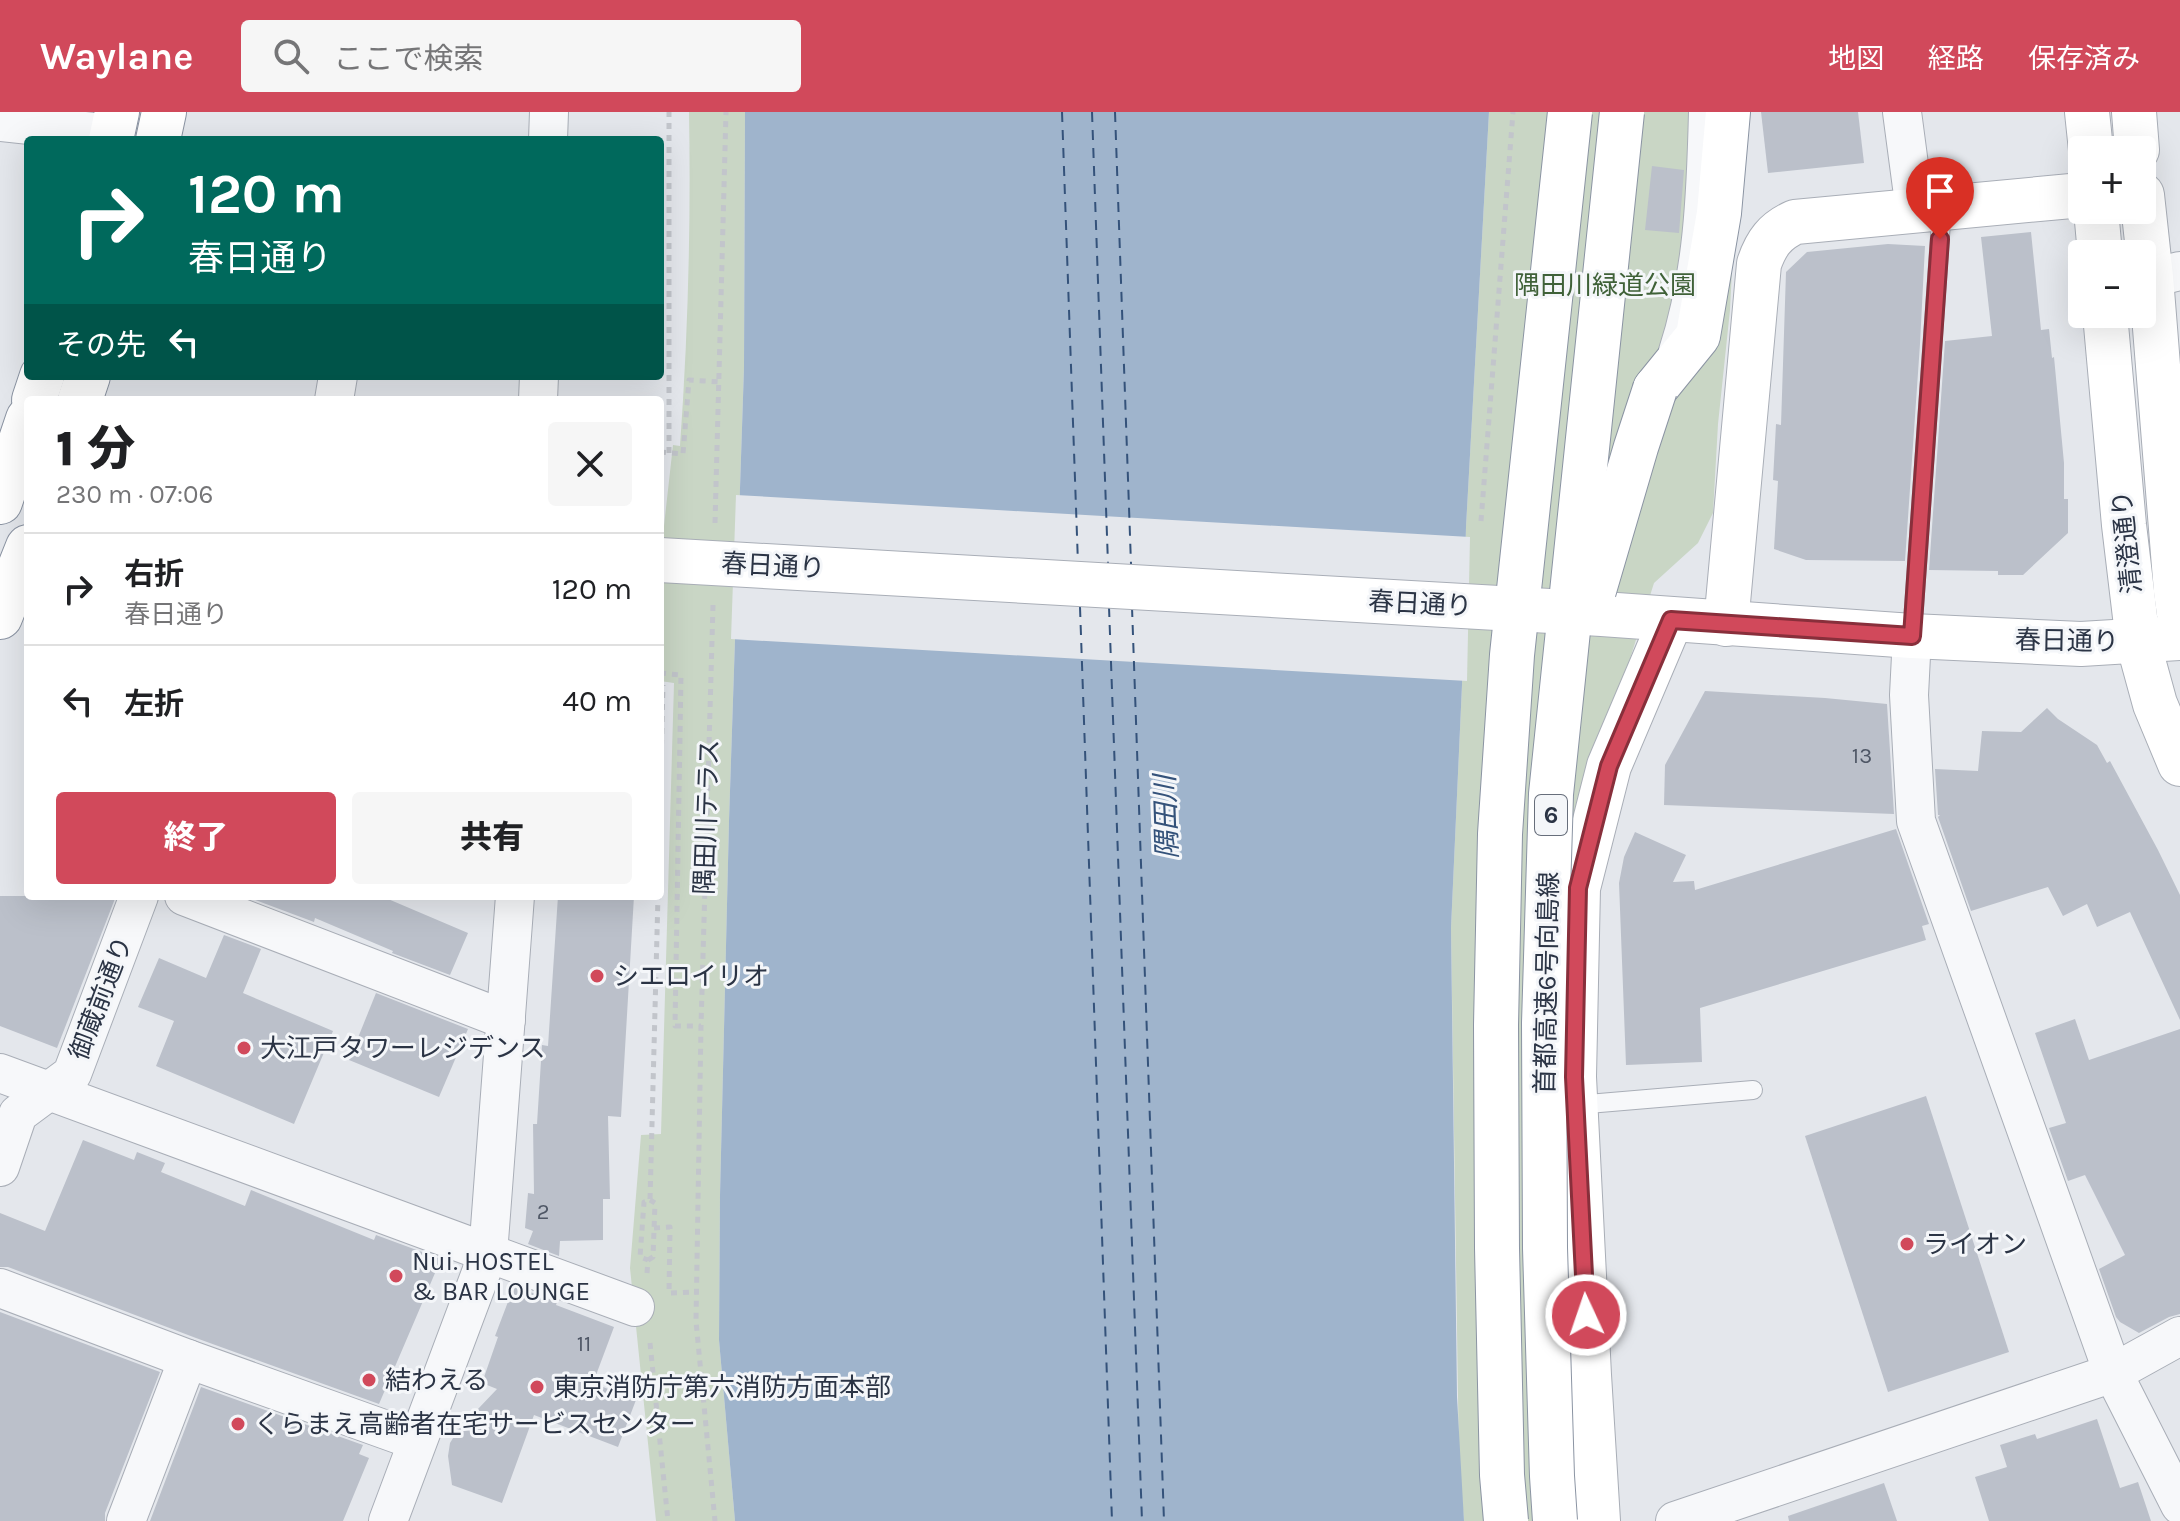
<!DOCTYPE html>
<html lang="ja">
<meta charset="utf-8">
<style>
body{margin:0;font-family:Karla,"Noto Sans JP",sans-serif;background:#f6f6f6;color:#202124;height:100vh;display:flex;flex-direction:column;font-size:30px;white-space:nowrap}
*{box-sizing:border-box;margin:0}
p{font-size:26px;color:#757577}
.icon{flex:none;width:44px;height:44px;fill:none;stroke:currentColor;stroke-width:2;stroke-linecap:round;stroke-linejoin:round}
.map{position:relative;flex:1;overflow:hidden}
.drawer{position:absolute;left:24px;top:284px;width:640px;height:504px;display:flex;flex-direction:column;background:#fff;border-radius:8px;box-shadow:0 8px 32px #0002}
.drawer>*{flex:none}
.guide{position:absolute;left:24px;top:24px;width:640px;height:244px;border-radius:8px;box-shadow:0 8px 32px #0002;background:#00695c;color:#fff;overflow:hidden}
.controls{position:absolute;left:2068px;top:24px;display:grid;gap:16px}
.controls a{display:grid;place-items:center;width:88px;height:88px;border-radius:8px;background:#fff;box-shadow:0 8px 32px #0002;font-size:40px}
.pin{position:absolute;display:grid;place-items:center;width:68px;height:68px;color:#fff;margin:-82px -34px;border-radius:50% 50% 50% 0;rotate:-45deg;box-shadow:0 0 8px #0007}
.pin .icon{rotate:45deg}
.me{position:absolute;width:88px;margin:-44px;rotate:357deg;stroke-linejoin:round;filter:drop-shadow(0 0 6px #0008)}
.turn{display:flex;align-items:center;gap:28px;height:168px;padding:0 32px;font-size:36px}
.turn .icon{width:104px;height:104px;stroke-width:2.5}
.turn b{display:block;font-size:56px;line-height:68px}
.then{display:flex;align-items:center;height:76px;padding:0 32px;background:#0003;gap:16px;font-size:30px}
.round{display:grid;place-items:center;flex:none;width:84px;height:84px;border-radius:8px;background:#f6f6f6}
.headline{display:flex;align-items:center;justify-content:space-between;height:136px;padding:0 32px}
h1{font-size:48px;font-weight:800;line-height:60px}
.action{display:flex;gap:16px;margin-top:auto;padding:16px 32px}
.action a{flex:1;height:92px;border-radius:8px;background:#d1495b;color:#fff;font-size:32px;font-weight:800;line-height:92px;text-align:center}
.action a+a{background:#f6f6f6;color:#202124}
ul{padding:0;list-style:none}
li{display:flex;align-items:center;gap:24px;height:112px;padding:0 32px;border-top:2px solid #e0e0e0}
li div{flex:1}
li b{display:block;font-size:30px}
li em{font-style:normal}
header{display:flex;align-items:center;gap:48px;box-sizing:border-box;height:112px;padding:0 40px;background:#d1495b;color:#fff}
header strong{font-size:38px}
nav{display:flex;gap:44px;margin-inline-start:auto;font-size:28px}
.search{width:560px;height:72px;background:#f6f6f6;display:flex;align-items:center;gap:20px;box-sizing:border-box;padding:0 28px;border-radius:8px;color:#757577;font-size:30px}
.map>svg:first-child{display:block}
.green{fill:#c9d6c5}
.water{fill:#9fb4cc}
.pier{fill:#e4e7ec}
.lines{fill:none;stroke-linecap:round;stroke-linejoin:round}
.ferry{stroke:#34527a;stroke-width:2;stroke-dasharray:10 8;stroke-linecap:butt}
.building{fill:#bbc0ca}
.lane-casing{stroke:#a9aeb7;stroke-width:20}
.street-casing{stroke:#a9aeb7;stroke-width:40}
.secondary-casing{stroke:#a9aeb7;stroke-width:46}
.highway-casing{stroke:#8b94a3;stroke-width:46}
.path{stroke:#c2c5cb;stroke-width:5;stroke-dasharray:6 6;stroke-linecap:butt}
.lane{stroke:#f7f8fa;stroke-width:18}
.street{stroke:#f7f8fa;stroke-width:38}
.secondary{stroke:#fff;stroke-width:44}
.highway{stroke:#fff;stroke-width:44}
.secondary-bridge-casing{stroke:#a9aeb7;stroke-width:46;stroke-linecap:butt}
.highway-bridge-casing{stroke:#8b94a3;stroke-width:46;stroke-linecap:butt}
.secondary-bridge{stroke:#fff;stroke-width:44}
.highway-bridge{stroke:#fff;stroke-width:44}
.route-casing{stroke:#882f3b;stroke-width:20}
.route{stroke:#d1495b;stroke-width:14}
.poi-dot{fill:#d1495b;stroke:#f4f6f9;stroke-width:3}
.labels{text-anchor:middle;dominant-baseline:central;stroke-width:6;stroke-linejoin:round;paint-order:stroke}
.number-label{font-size:22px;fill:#4f5766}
.shield{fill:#f4f6f9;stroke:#676e7b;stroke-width:2}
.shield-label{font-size:24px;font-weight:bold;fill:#2b3445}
.park-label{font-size:26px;fill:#3f6138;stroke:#f4f6f9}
.street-label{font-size:26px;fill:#2b3445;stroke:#f4f6f9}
.poi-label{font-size:26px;fill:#2b3445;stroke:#f4f6f9;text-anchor:start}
.water-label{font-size:28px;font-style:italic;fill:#34527a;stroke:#f4f6f9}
</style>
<header>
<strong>Waylane</strong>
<div class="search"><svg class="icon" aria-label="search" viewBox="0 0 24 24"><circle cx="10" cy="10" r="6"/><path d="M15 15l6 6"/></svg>ここで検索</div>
<nav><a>地図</a><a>経路</a><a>保存済み</a></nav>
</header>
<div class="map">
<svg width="2180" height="1409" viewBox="0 0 2180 1409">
<rect width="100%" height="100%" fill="#e4e7ec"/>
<g class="green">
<path d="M 689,0 L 745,0 L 744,255 L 729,709 L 720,1083 L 719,1228 L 735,1409 L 656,1409 L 630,1156 L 641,1023 L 661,1022 L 674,571 L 660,569 L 660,450 L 673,333 L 680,334 C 688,223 691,111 689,0 Z"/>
<polygon points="1489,0 1743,0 1738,38 1730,198 1718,312 1713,401 1698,431 1654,471 1603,632 1579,1409 1464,1409 1459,1350 1451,816 1462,573 1466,415"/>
</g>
<polygon class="water" points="745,0 1489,0 1466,415 1462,573 1451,816 1457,1285 1464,1409 735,1409 719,1228 720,1083 729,709 744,255"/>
<polygon class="pier" points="736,383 1470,425 1467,569 731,527"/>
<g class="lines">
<g class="ferry">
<polyline points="1062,0 1078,452"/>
<polyline points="1092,0 1108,452"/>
<polyline points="1115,0 1131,452"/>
<polyline points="1080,495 1112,1409"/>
<polyline points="1109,495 1142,1409"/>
<polyline points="1132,495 1164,1409"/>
</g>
</g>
<g class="building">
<polygon points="1761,0 1858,0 1864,51 1768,61"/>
<polygon points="1652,54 1684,58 1679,121 1645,118"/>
<polygon points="2031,120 2041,218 2049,217 2052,246 2054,245 2064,351 2064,387 2068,387 2068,421 2023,463 1998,463 1998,459 1929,458 1945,229 1992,224 1981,125"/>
<polygon points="1888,132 1925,134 1920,232 1905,449 1806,448 1774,437 1778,369 1773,368 1776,312 1781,313 1786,160 1807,140"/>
<polygon points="1705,579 1825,586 1887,592 1894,702 1664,693 1665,653"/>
<polygon points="2047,596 2058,607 2097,633 2107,651 2110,649 2158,738 2180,783 2180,908 2130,800 2097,815 2087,792 2063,804 2048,775 1971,799 1938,705 1940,703 1938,703 1935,657 1978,659 1982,619 2021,620"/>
<polygon points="1896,717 1929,812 1922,814 1926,828 1700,896 1702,950 1626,953 1619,771 1624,745 1635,720 1686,743 1673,770 1694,769 1695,778"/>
<polygon points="0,784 116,784 57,936 0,914"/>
<polygon points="245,784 381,784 468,821 450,863 392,841 393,839 315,806 314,810"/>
<polygon points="558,784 634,784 621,1005 608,1004 610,1087 603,1087 603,1128 560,1129 559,1144 528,1132 533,1119 525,1116 528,1081 534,1082 533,1012 537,1012 542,933 548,934"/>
<polygon points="224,823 261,837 243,881 333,919 294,1012 156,954 174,909 138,895 159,846 206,866"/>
<polygon points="376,881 468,917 439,985 349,948"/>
<polygon points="2075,907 2089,948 2180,917 2180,1202 2169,1205 2139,1221 2120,1210 2116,1205 2099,1157 2125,1143 2085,1063 2068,1069 2049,1016 2066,1011 2035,921"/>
<polygon points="1926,984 2009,1240 1888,1280 1805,1024"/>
<polygon points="83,1028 134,1048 137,1040 165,1051 161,1060 245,1094 251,1078 374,1128 376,1123 441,1147 379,1292 196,1226 8,1155 0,1155 0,1101 45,1119"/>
<polygon points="514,1174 557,1190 556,1193 614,1215 593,1271 636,1288 618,1335 534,1303 502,1391 452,1373 448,1344 450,1331 458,1318 497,1277 482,1271 498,1225 495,1224"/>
<polygon points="0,1200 160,1260 105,1401 105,1409 0,1409"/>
<polygon points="201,1275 363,1333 359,1342 369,1346 343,1409 150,1409"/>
<polygon points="2097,1307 2120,1376 2138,1370 2151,1409 1989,1409 1975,1365 2007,1355 2000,1333 2035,1322 2037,1327"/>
<polygon points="1884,1371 1897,1409 1789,1409 1788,1404"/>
</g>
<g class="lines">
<defs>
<g id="lane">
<path d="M 1668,238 C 1693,162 1696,80 1698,0"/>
<polyline points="1912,524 1942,96"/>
<polyline points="1576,993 1753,978"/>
</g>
<g id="street">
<polyline points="1902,0 1915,98"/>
<polyline points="0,10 113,22"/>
<polyline points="548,28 549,0"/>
<polyline points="2151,166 2180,159"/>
<polyline points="334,288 338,264"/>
<polyline points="538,288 539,264"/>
<polyline points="1912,524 1909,583 1916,709 2113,1261 2180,1393"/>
<polyline points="184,784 506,908"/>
<polyline points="0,961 635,1195"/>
<polyline points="0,1055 18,1002 72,962 139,784"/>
<polyline points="0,1176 188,1247 417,1329"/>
<polyline points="126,1409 188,1247"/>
<polyline points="388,1409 488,1142 515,784"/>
<polyline points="1675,1409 2113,1261 2180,1224"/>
</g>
<g id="secondary">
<polyline points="2087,0 2091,38"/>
<polyline points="2134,0 2137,38"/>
<polyline points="2142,83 2151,166 2176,479 2180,509"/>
<polyline points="2096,98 2100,142"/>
<polyline points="2105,202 2124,413 2138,530 2155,592 2180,652"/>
<polyline points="1602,502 1912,524 2081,532 2180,526"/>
<path d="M 1726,512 L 1759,152 C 1766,131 1775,119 1795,110 L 2082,83"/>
<polyline points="1598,1409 1589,1263 1574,965 1578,776 1609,654 1671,508"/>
</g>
<g id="highway">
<polyline points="111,28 117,0"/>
<polyline points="158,28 164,0"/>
<polyline points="1655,277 1698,224 1719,101 1728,0"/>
<polyline points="34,288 42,264"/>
<polyline points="80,288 88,264"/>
<polyline points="0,390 28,307"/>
<polyline points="0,505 28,435"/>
</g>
</defs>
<use href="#lane" class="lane-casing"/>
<use href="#street" class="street-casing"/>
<use href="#secondary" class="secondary-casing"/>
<use href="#highway" class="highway-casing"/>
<g class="path">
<polyline points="660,340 683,342 689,268 720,270"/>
<polyline points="669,341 669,0"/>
<polyline points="1481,409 1513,0"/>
<polyline points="715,411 726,0"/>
<polyline points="713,493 701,914 696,1209 715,1409"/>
<polyline points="660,561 681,563 675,914 701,914"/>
<polyline points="660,694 663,573"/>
<polyline points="654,1116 670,1115 669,1181 697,1180"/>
<polyline points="648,1148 653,1145 655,1091 650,1088"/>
<polyline points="647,1161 648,1148 640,1145 644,1090 650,1088 658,784"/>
<polyline points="650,1231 668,1409"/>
</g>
<use href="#lane" class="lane"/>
<use href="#street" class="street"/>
<use href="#secondary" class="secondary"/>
<use href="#highway" class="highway"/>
<defs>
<polyline id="secondary-bridge" points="660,448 1602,502"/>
<g id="highway-bridge">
<polyline points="1592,485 1636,335 1655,277"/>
<polyline points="1506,1409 1502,1363 1497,1136 1496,913 1500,722 1512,543 1570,0"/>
<polyline points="1555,1409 1552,1364 1545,1136 1544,911 1551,682 1622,0"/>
</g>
</defs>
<use href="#secondary-bridge" class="secondary-bridge-casing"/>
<use href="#highway-bridge" class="highway-bridge-casing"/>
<use href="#secondary-bridge" class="secondary-bridge"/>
<use href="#highway-bridge" class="highway-bridge"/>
</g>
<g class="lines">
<defs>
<polyline id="route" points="1586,1203 1574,965 1578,776 1609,654 1671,508 1912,524 1940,127"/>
</defs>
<use href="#route" class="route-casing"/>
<use href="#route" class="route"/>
</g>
<g class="poi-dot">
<circle cx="597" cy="864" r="8"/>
<circle cx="244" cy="936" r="8"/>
<circle cx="1907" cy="1132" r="8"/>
<circle cx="396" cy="1164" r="8"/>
<circle cx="369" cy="1268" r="8"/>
<circle cx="537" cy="1275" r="8"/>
<circle cx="238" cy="1312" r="8"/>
</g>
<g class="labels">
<g class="number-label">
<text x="1862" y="644">13</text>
<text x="543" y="1100">2</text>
<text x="584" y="1232">11</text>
</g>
<rect class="shield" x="1535" y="683" width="32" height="40" rx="6"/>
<g class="shield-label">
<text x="1551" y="703">6</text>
</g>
<g class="park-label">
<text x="1605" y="173">隅田川緑道公園</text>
</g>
<g class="street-label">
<text transform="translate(2127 430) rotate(-96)">清澄通り</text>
<text transform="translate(773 454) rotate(3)">春日通り</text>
<text transform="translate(1420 492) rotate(3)">春日通り</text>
<text transform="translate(2067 529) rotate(1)">春日通り</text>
<text transform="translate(707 705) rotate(-88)">隅田川テラス</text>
<text transform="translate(1547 871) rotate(-89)">首都高速6号向島線</text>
<text transform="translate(101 886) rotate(-69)">御蔵前通り</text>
</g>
<g class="poi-label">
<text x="613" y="864">シエロイリオ</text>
<text x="260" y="936">大江戸タワーレジデンス</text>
<text x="1923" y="1132">ライオン</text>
<text x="412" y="1149">Nui. HOSTEL<tspan x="412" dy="30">&amp; BAR LOUNGE</tspan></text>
<text x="385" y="1268">結わえる</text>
<text x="553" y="1275">東京消防庁第六消防方面本部</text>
<text x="254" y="1312">くらまえ高齢者在宅サービスセンター</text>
</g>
<g class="water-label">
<text transform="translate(1166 705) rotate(-92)">隅田川</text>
</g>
</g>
</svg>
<div class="controls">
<a>+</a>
<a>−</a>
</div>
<div class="pin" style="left:1940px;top:127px;background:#d93025"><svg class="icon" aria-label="arrive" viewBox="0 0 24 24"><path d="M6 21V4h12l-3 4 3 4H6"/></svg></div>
<svg class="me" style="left:1586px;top:1203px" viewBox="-20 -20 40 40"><circle r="17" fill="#d1495b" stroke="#fff" stroke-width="3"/><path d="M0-11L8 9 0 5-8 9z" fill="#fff"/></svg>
<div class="guide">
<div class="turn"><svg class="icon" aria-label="right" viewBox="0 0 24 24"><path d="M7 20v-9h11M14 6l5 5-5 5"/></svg><div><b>120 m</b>春日通り</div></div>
<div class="then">その先<svg class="icon" aria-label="left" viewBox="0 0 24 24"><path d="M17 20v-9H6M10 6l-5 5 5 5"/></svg></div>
</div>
<section class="drawer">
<div class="headline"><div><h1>1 分</h1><p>230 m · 07:06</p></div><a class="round"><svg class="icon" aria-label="close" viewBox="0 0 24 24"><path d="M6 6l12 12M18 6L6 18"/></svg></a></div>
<ul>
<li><svg class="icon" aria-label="right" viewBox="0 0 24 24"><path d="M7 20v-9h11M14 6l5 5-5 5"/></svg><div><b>右折</b><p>春日通り</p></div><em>120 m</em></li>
<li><svg class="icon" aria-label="left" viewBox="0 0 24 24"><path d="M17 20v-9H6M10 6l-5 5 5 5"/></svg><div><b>左折</b></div><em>40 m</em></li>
</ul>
<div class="action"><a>終了</a><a>共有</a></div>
</section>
</div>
